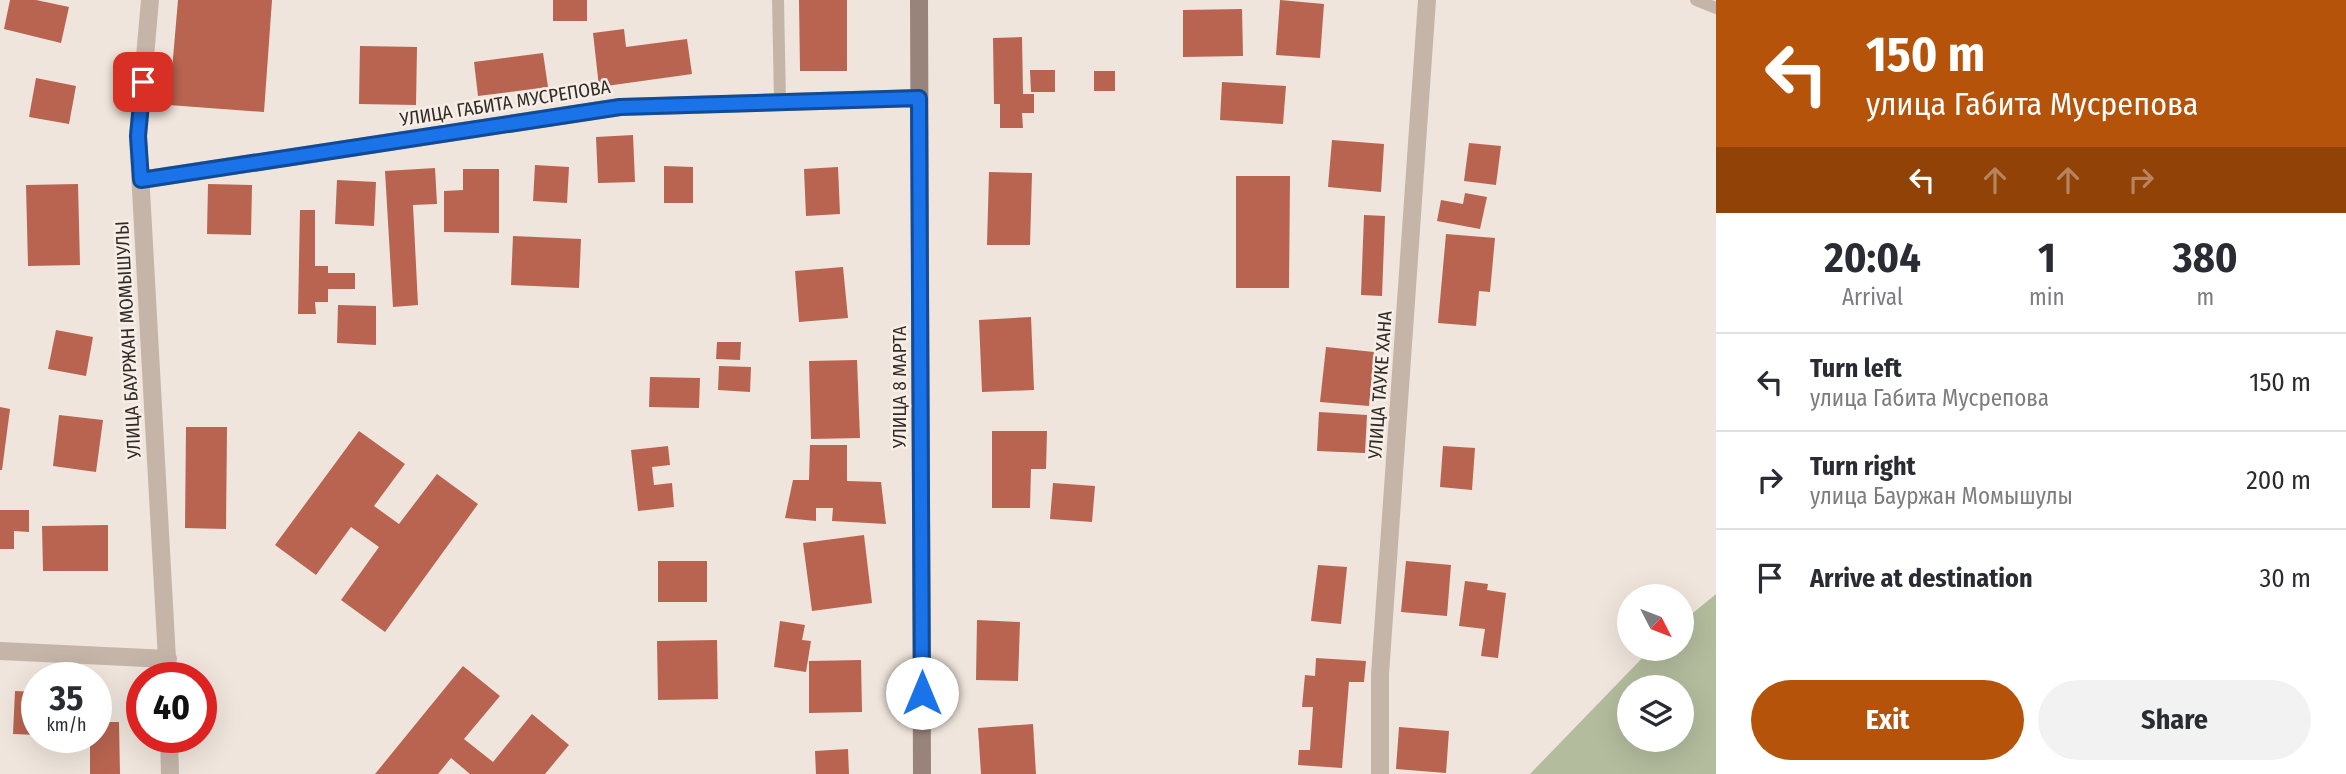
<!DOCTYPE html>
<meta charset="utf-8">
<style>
body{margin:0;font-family:"Fira Sans Condensed",sans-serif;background:#f2f2f3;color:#2b2b33;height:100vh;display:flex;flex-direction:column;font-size:26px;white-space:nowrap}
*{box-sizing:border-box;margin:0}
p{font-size:23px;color:#7c7c81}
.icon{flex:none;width:38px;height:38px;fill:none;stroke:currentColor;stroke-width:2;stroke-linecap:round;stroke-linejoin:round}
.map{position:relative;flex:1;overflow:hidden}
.drawer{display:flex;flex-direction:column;background:#fff;width:630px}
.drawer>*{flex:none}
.guide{background:#b45309;color:#fff;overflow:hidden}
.needle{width:46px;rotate:132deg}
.controls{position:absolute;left:1617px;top:584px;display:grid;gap:14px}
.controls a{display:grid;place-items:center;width:77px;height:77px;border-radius:50%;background:#fff;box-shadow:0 7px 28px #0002;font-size:35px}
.speed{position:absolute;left:21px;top:662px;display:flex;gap:14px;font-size:35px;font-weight:700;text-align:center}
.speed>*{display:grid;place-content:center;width:91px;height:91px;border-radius:50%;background:#fff;box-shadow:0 7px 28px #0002;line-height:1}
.speed small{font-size:18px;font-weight:400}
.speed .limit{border:10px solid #d22;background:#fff;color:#111}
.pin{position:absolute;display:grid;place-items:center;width:60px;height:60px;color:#fff;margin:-30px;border-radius:14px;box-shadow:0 4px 10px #0006}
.me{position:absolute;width:77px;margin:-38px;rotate:0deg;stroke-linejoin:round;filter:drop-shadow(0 0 5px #0008)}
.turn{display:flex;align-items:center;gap:24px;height:147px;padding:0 35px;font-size:32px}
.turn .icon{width:91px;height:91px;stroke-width:2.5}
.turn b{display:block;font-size:49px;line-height:60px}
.lanes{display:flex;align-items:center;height:66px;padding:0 35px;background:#0003;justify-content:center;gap:35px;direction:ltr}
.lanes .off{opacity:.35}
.eta{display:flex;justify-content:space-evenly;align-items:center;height:119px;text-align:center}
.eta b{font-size:42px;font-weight:700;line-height:49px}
.button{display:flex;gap:14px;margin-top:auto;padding:14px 35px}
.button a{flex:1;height:80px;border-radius:42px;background:#b45309;color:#fff;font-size:28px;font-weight:700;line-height:80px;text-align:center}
.button a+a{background:#f2f2f3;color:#2b2b33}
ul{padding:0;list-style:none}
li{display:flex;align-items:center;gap:21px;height:98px;padding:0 35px;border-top:2px solid #e1e1e2}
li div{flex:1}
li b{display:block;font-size:26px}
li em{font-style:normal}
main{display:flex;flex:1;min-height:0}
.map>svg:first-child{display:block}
.green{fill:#b3bc9d;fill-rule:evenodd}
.building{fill:#b86450}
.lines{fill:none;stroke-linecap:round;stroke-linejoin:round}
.lane{stroke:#c5b5a9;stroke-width:12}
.street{stroke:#c5b5a9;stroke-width:18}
.secondary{stroke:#99847b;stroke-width:18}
.route-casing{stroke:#114b97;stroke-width:18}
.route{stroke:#1a73e8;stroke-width:12}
.labels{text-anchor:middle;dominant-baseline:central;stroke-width:5;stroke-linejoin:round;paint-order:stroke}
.street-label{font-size:19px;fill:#332b28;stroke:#f7efe7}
</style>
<main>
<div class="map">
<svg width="1716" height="774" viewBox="0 0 1716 774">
<rect width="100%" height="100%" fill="#efe5dc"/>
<path class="green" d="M 1716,594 L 1716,774 L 1530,774 L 1651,649 L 1682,649 L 1682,622 ZM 1629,688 L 1682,688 L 1682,740 L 1629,740 Z"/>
<g class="building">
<polygon points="10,0 36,0 69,7 61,43 4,29"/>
<polygon points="178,0 272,0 264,112 169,105"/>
<rect x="553" y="0" width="34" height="21"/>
<polygon points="799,0 847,0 847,71 800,71"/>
<polygon points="1280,0 1324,4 1320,58 1276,55"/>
<polygon points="1242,9 1243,56 1183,57 1183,10"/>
<polygon points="624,29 626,47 687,39 692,74 599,87 593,33"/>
<polygon points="1022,37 1023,94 1034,94 1034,113 1022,113 1023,128 1000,128 1000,104 994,104 993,38"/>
<polygon points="360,46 417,47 416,105 359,104"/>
<polygon points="543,53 548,87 478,96 474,62"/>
<polygon points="1030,70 1055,70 1055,92 1031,92"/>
<rect x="1094" y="71" width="21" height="20"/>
<polygon points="36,78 76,86 69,124 29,117"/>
<polygon points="1222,82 1286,86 1283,124 1220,120"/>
<polygon points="633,135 635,182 598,183 596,137"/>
<polygon points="1332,140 1384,144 1381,192 1328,187"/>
<polygon points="1469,143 1501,146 1496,185 1464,181"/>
<polygon points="535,165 569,167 567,203 533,201"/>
<polygon points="664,166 693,167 693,203 664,203"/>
<polygon points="838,167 840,214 806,216 804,169"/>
<polygon points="435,168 437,204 413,205 418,305 393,307 385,171"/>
<polygon points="463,169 499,169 499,233 444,232 444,191 463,190"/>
<polygon points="989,172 1032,173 1030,245 987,245"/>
<polygon points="1236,176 1290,176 1289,288 1236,288"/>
<polygon points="337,180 376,182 374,226 335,224"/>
<polygon points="78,184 80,265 28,266 26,185"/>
<polygon points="208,184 252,185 251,235 207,234"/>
<polygon points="1465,193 1487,197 1480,229 1437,221 1441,200 1463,204"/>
<polygon points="300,210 315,210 315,266 328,266 328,273 355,273 355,289 328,289 328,302 315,302 316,314 298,314"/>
<polygon points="1364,215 1385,216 1382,296 1361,295"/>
<polygon points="1446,234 1495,238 1490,292 1479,291 1476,326 1438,323"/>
<polygon points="513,236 581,239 579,288 511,285"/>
<polygon points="843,267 848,318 799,322 795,271"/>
<polygon points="338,305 376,306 376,345 337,343"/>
<polygon points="1031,317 1034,390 982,392 979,320"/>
<polygon points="56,330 93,337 86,376 48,369"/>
<polygon points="717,342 741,342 740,360 716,359"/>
<polygon points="1326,347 1374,352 1369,406 1320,402"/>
<polygon points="857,360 860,438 811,439 809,361"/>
<polygon points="719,366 751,367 750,392 718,390"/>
<polygon points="650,377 700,378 699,408 649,407"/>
<polygon points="0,407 10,409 2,470 0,470"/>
<polygon points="1319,412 1367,415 1365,453 1317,451"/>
<polygon points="59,415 103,420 96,472 53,466"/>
<polygon points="186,427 227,427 226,529 185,528"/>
<polygon points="359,431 405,464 374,506 399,524 437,474 478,504 385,632 341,600 379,547 351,527 316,575 275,545"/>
<polygon points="992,431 1047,431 1046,469 1031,469 1030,508 992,508"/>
<polygon points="810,445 847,445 847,481 881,482 886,524 832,521 833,508 816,508 816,521 785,518 793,480 809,480"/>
<polygon points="668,446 670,465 652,467 654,485 672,483 674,507 638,511 631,450"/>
<polygon points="1443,446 1475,448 1472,490 1440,487"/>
<polygon points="1053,483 1095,486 1092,522 1050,519"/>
<polygon points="0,510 29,510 29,532 14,531 14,549 0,549"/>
<polygon points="108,525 108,571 43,571 42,526"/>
<polygon points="864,535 872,603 812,611 803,543"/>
<rect x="658" y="561" width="49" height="41"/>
<polygon points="1406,561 1451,565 1447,616 1401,612"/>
<polygon points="1318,565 1347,567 1341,624 1311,621"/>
<polygon points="1465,581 1488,584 1487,590 1506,593 1498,658 1481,656 1485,629 1459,626"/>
<polygon points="977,620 1020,622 1018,681 976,680"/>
<polygon points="780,621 805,625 802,640 811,641 806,672 774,667"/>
<polygon points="717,640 718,699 658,700 657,641"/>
<polygon points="1316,658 1366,661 1364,682 1349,682 1342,768 1298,765 1299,750 1310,750 1313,707 1302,707 1305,675 1315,676"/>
<polygon points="861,660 862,712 809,713 809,661"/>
<polygon points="463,666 500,696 464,739 493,762 532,714 569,745 545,774 470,774 451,758 438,774 375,774"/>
<polygon points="15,691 37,692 37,735 13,734"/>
<polygon points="96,722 119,722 120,774 90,774 90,737 96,737"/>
<polygon points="1033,724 1036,774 981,774 978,728"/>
<polygon points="1399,727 1449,731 1446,773 1396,769"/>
<polygon points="848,749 849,774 816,774 815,751"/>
</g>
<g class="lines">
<g class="lane">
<polyline points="778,0 780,102"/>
<polyline points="1696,0 1716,8"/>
</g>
<g class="street">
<polyline points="150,0 138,136 168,677"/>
<polyline points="141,180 620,107 919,98"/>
<polyline points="0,651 168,659"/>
<polyline points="169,737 170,774"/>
<polyline points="1380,774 1380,674 1427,0"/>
</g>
<polyline class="secondary" points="919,0 922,774"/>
</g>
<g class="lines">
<defs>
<polyline id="route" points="143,82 138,136 141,180 620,107 919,98 922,693"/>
</defs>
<use href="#route" class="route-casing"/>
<use href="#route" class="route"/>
</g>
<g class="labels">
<g class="street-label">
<text transform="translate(505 103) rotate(-9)">УЛИЦА ГАБИТА МУСРЕПОВА</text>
<text transform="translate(128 340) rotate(-93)">УЛИЦА БАУРЖАН МОМЫШУЛЫ</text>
<text transform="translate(1380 385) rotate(-86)">УЛИЦА ТАУКЕ ХАНА</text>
<text transform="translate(899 387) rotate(-90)">УЛИЦА 8 МАРТА</text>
</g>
</g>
</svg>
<div class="controls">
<a><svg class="needle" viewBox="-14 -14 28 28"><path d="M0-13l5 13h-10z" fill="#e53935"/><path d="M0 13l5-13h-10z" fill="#7c7c81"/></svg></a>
<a><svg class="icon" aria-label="layers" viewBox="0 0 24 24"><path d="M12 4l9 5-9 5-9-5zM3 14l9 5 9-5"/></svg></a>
</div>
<div class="speed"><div>35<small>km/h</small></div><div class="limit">40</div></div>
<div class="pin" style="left:143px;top:82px;background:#d93025"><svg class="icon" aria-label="arrive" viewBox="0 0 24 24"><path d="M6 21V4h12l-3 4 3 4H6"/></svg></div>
<svg class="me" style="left:922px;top:693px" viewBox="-20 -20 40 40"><circle r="19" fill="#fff"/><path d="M0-13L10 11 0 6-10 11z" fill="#1a73e8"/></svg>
</div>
<section class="drawer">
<div class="guide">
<div class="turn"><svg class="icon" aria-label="left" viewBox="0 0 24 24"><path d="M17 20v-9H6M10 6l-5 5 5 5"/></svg><div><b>150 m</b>улица Габита Мусрепова</div></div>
<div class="lanes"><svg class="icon" aria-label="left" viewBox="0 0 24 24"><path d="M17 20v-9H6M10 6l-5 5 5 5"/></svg><svg class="icon off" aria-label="ahead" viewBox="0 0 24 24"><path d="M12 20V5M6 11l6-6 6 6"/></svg><svg class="icon off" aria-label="ahead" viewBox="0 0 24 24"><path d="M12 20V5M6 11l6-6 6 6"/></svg><svg class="icon off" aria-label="right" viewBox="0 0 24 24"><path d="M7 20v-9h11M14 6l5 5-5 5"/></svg></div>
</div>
<div class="eta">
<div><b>20:04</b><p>Arrival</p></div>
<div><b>1</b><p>min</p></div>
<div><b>380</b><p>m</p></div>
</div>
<ul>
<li><svg class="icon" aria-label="left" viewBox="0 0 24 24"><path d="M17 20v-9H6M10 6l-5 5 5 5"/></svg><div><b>Turn left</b><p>улица Габита Мусрепова</p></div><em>150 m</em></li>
<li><svg class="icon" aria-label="right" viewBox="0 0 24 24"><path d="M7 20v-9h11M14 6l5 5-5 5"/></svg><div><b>Turn right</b><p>улица Бауржан Момышулы</p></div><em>200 m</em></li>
<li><svg class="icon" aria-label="arrive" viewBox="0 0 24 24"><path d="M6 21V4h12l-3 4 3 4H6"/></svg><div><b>Arrive at destination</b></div><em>30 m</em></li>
</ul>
<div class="button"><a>Exit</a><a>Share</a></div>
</section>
</main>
